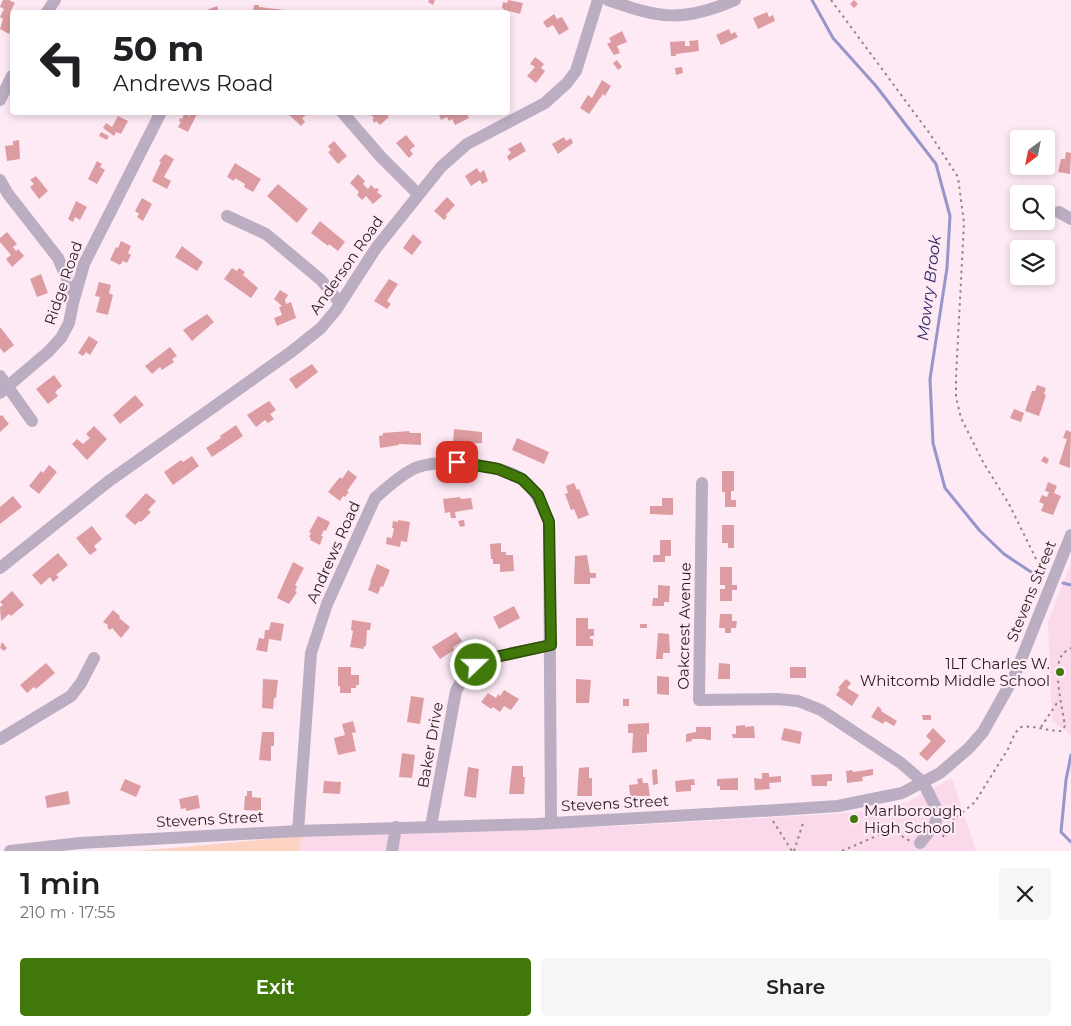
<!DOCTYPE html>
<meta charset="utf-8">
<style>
body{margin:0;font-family:Montserrat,sans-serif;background:#f6f6f6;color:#202124;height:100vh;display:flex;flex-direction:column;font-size:19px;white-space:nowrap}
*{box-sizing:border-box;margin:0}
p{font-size:16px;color:#757577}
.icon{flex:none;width:28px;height:28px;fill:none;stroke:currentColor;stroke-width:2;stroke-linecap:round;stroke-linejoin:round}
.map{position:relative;height:851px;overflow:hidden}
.panel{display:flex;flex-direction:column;background:#fff;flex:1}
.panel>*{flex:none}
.banner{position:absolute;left:10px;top:10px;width:500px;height:105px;border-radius:5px;box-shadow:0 2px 8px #0003;background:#fff;color:#202124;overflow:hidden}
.needle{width:32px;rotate:212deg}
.tools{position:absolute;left:1010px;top:130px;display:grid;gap:10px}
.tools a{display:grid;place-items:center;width:45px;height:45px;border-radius:5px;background:#fff;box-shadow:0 2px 8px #0003;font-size:25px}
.pin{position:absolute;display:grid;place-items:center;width:42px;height:42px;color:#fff;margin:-21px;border-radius:10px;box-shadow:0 2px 8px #0006}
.me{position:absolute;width:55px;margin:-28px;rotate:68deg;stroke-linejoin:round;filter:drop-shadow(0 0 4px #0008)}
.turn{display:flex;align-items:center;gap:18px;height:105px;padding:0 20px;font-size:22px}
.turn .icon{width:65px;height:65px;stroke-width:2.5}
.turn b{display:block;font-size:35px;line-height:42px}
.round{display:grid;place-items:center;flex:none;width:52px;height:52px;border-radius:5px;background:#f6f6f6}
.summary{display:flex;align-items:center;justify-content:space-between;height:85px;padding:0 20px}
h1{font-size:30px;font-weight:600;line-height:38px}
.cta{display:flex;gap:10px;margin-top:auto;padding:10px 20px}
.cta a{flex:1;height:58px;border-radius:5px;background:#41780a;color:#fff;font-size:20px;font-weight:600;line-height:58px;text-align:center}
.cta a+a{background:#f6f6f6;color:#202124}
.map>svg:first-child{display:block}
.built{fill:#fad9eb}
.green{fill:#fcd3c2}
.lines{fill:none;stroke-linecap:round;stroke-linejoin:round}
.stream{stroke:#9796cb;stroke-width:3}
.building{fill:#dd9ca1}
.path{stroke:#94848c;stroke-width:2;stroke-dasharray:2.5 4;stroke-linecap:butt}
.minor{stroke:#bbadc2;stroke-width:12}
.route-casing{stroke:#2a4e06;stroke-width:12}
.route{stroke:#41780a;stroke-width:9}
.poi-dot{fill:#41780a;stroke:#feeaf5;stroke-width:2}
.labels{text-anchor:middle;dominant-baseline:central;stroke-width:4.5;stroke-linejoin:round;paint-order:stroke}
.street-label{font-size:15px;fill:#291d23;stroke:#feeaf5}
.poi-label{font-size:15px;fill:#291d23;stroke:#feeaf5;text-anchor:end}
.water-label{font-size:16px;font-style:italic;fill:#2d2463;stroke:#feeaf5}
</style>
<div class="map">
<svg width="1071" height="851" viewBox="0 0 1071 851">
<rect width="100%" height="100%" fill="#feeaf5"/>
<g class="built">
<polygon points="1071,563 1071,735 1052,721 1048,622"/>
<polygon points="952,778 976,851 299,851 302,836 625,826 862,812 907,802"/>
</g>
<polygon class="green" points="302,836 299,851 138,851"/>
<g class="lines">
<g class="stream">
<polyline points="812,0 833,38 876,86 936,164 950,216 947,268 930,379 933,443 945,488 980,531 1004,554 1031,572 1043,576"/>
<polyline points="1063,583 1071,585"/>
<polyline points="1071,755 1066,780 1061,832 1071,842"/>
</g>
</g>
<g class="building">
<polygon points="3,0 9,0 15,3 10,12 12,14 12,27 9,34 0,29 3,19 0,17 4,9 0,7"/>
<polygon points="429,0 435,0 433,5 428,2"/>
<polygon points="508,0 523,3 520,14 509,11 508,16 508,12 503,12 504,9 502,8 503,2 507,3"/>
<polygon points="854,0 858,4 854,8 850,4"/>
<polygon points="254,5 259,5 259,7 284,10 283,12 253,12"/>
<polygon points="217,6 219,12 202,12"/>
<polygon points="767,12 769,17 773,15 775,21 758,29 753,18"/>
<polygon points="554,14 557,19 562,17 569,29 559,35 553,25 547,28 543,22"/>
<polygon points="729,29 731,34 735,32 738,37 721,45 716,35"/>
<polygon points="622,31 627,42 617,46 620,53 614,55 607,44 611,42 609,38"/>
<polygon points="698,40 699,51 676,54 676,56 671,56 670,42 685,41 685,46 690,46 689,41"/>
<polygon points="535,57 544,64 541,68 545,71 536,83 527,76 535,67 530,64"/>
<polygon points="617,60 622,67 618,70 613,63"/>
<polygon points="682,67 683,73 676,75 675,68"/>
<polygon points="602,80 611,86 605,96 603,94 589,114 580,108 588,95 592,98"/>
<polygon points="191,112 197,114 188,132 178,127 181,122 179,121 180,118 182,119 184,114 190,116"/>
<polygon points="286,112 304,112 306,115 302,118 305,122 301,126"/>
<polygon points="372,112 384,112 389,117 380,125 376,121 375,123 372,120 374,118 370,114"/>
<polygon points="438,112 466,112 469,118 455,125 452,119 449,121 447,117 441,120"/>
<polygon points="118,116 128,121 121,134 116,132 114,136 103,128 106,123 112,127"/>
<polygon points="101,132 109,136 107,140 99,136"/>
<polygon points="406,135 415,146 410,150 413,154 409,158 396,143"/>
<polygon points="564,137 566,141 571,138 573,143 558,154 552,144"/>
<polygon points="19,140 20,159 7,161 5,146 13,145 13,141"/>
<polygon points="334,141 347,156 338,164 328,152 331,150 328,146"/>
<polygon points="521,142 526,151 509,161 507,156 511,153 508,149"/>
<polygon points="1066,152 1071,153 1070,174 1058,172 1061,159 1065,159"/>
<polygon points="165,154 174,159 164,177 171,181 167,189 152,181 161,162 159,161"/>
<polygon points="97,161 102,164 100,167 105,170 97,184 88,179"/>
<polygon points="235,163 261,179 253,192 244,187 245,184 235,178 234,181 227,177"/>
<polygon points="477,168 480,173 484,170 488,181 482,184 480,180 471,186 465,176"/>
<polygon points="358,174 365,181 363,184 368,189 371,185 375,189 377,188 379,190 377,192 382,196 373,204 366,196 362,200 357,195 359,192 350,183"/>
<polygon points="36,176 48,191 39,199 30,187 34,184 30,180"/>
<polygon points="278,184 308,209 297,223 267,196"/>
<polygon points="447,197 455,205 446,215 447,217 444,220 434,211"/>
<polygon points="142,198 152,204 143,221 137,217 139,214 135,211"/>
<polygon points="76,201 87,207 80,220 75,217 73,222 68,219"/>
<polygon points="320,221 345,242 338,251 329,244 328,246 311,233"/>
<polygon points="7,232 17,244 13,247 16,251 18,249 24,256 12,267 6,259 11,255 0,242 0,238"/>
<polygon points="413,234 422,242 412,255 403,248"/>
<polygon points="121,241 131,246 128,253 131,255 127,263 123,261 120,265 110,260 116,247 118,248"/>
<polygon points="182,246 203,262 197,271 175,257"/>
<polygon points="232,268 237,271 239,268 245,272 243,275 258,288 251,298 224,279"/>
<polygon points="41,274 48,293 37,297 30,279"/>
<polygon points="389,279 398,284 387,301 391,304 387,309 374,301"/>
<polygon points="99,282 111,285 109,293 113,295 108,315 96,312 100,297 95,296"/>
<polygon points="280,290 288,295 285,300 286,304 291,302 296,318 277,326 274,318 282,315 279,307 282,306 274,299"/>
<polygon points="207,314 214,322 192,341 183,330"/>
<polygon points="0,327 14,345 4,353 0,348"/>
<polygon points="89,336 98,342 90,355 86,352 83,356 78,353"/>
<polygon points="170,347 177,356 172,359 174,362 162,370 160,367 152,374 145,366"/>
<polygon points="312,364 318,372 296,389 289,379"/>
<polygon points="54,375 62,386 55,392 58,396 48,404 36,389"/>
<polygon points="1037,385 1046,388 1044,394 1046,395 1039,416 1025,411 1032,391 1035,391"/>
<polygon points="135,395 144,405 120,424 113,415"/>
<polygon points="269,401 276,410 270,414 274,419 268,423 265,420 256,427 247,415"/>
<polygon points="1014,409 1024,413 1021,422 1010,418"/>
<polygon points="2,415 9,424 0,432 0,416"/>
<polygon points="236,425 243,436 212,457 206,448 221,438 220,436"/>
<polygon points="94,426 107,439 87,460 72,444 77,439 83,444 90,438 86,434"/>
<polygon points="454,429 482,432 482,443 453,444"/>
<polygon points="1066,430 1071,432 1070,468 1059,464 1067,439 1063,438"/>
<polygon points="409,431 410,433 421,433 421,445 399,444 399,445 380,448 379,436 383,435 383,433"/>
<polygon points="517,438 549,452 544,464 512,450"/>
<polygon points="192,456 199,466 173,485 164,472 181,460 183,462"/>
<polygon points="1044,456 1049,459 1047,464 1041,461"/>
<polygon points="49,465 57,472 39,494 29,486 41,471 43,473"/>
<polygon points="348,470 357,477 347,491 349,492 345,497 343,496 340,501 328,492 340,477 342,479"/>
<polygon points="722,471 734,471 734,491 731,491 731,500 736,500 736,507 725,507 725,492 722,492"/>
<polygon points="1048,482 1057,486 1054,493 1061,496 1053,515 1041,511 1044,504 1039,502 1042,495 1047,497 1049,492 1045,491"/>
<polygon points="574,483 577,490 579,489 589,515 578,519 574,509 571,510 565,494 568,493 566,486"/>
<polygon points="146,493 156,501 148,510 151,512 141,522 139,521 135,525 125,516"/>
<polygon points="13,496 22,507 0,524 0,507"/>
<polygon points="460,497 461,499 471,498 473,509 455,512 456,518 451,518 450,512 445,513 443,499"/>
<polygon points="662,498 673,498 673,515 650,514 650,506 662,506"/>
<polygon points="318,516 330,522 326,531 324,530 321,536 323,536 320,545 310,540 311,538 309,537 311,533 309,532"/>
<polygon points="398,520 410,522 407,542 401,541 400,547 386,544 387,537 392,538 394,528 392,528 393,521 398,522"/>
<polygon points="464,520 465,526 460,527 458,521"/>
<polygon points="722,525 734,525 734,548 728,548 728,543 722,543"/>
<polygon points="92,526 102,539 94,546 97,550 90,555 76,538"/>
<polygon points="660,540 671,540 671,556 665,556 665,562 653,562 653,555 660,555"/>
<polygon points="501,543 501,552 506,552 506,555 513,555 514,571 500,572 500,564 493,564 493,559 491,559 490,544"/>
<polygon points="58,553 68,565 56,575 59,577 53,582 50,577 41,585 32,575"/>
<polygon points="587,555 590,573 596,573 596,578 590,578 590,584 574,584 575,556"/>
<polygon points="293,562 304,568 295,585 297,587 295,591 297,592 289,604 277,598"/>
<polygon points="377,564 390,570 383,587 381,586 378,594 368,590 371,582 370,582"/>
<polygon points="720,567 732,567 732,585 737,585 737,590 732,590 732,601 720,601 720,589 725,589 725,585 720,585"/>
<polygon points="658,585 670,586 669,602 664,602 664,606 652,606 653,598 658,598"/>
<polygon points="12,591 24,605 11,616 9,614 1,621 0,607 3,605 0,602"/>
<polygon points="514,606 520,618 499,629 493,617"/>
<polygon points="113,610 120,616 119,618 130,627 121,638 112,628 110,630 107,627 108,625 103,622"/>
<polygon points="720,614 732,614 732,621 737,621 736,628 731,628 731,633 725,633 725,628 719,628"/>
<polygon points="576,618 588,618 588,629 594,629 594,636 590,636 590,639 593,639 593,646 576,646"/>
<polygon points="352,620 371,623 370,630 367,630 366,646 364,646 364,649 350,647 353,631 351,630"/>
<polygon points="271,622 284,624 281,641 269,639 267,652 256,650 259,638 264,639 265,630 269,630"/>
<rect x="640" y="624" width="7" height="4"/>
<polygon points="456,632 462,641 453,647 454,650 440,659 432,647"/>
<polygon points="658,633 669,634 670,653 663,653 663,659 656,659"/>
<polygon points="2,642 7,648 4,651 0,648"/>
<polygon points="46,663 55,673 36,689 34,687 27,693 20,685"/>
<polygon points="719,663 730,664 730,679 718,679"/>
<polygon points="338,667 351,667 351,675 359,675 359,685 356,685 356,688 351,688 351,693 340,693 340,686 338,686"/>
<rect x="790" y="667" width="16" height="11"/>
<polygon points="657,676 669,677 669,695 657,694"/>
<polygon points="263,679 278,680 276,698 274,698 273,709 262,708"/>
<polygon points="576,679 591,680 589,703 576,703"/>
<polygon points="846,679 851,683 847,688 859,695 852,706 836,695 840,689 838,688"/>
<polygon points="504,690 519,699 511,710 504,706 500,712 493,707 491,709 481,702 488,693 496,698 498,694 500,696"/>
<polygon points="411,696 424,698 420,724 407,722"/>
<rect x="623" y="699" width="6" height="7"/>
<polygon points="878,706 882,710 881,711 897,721 894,726 885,721 883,724 871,717"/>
<polygon points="922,715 931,715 931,720 923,720"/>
<polygon points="353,721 356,732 352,733 356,751 338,755 334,738 345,735 342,724"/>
<polygon points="649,723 649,734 647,734 647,752 632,753 633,733 628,733 628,724"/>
<polygon points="745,725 745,727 754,726 755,738 733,738 732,734 736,734 736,726"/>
<polygon points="696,727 711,727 711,740 706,740 706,739 692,739 692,741 686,742 686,734 696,732"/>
<polygon points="784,728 802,732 800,744 781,740"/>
<polygon points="933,728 946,741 927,761 919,754 931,741 926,736"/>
<polygon points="262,732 274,732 274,746 271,746 271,761 259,760"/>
<polygon points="402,753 415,755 412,778 399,777"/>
<polygon points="512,766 523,766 523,777 525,777 524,794 509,794"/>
<polygon points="468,767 479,769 476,798 464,796"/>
<polygon points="589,767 589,778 592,778 592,796 577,796 579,768"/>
<polygon points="657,769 658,784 653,785 652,770"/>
<polygon points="873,769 873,775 862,777 863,781 847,783 846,771 852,770 853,772"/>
<polygon points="762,773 769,773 769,777 781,776 781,782 769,783 770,789 755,790 754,778 762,779"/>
<polygon points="832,774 832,781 827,781 827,786 812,786 811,775"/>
<polygon points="642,778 643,783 648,783 650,796 630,796 629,785 638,784 637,779"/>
<polygon points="738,778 738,790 720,790 720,786 717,786 717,779"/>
<polygon points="125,779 141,786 136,797 120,790"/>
<polygon points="694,779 695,785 691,785 691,791 676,792 675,781"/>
<polygon points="324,781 341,782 340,794 323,793"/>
<polygon points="68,791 70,804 47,808 45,796"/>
<polygon points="247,791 252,791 252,797 261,798 261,811 244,810 245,796 247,796"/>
<polygon points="198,795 200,808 186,811 186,808 181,809 179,799"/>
</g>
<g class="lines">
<g class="path">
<polyline points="831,0 930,134 958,177 964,223 956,377 956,397 961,418 983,462 1009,504 1040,567 1046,571"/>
<polyline points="1041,727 1059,700"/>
<polyline points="773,821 792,851"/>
<path d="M 943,837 L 946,826 L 975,802 L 1008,749 L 1015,733 L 1021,727 C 1035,725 1047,731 1061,731 L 1065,726 C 1063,711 1052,668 1062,655 C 1064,652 1068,650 1071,648"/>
<polyline points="794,851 804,820"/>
<polyline points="842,851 888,831 895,832 910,841"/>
</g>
<g class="minor">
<path d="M 608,0 C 660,18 682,23 735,0"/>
<polyline points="47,12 55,0"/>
<polyline points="0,100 12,76"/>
<polyline points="342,112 381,157 418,194"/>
<polyline points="0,180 8,194 58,258 69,283 72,301"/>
<polyline points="1059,212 1071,219"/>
<polyline points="227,216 266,234 321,280 340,303"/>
<polyline points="0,376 32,421"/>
<polyline points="0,393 48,352 61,338 69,323 73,303 84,264 161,112"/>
<polyline points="702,483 699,700 777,699 798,701 821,710 901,763 923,782 936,808 937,817 935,824 920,843"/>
<polyline points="0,568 109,481 291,352 321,328 336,310 376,248 441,167 467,144 545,103 567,83 576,71 598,0"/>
<polyline points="0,739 71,696 81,683 94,658"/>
<polyline points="431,826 456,691 466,672 486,659 551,645"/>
<path d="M 298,831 L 311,653 L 327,604 L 375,498 C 385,489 406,471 418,467 C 442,459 503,464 523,480 C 537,491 542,506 549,522 L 551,823"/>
<polyline points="10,851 80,843 298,831 536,824 778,810 838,806 902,793 940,773 969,748 983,732 1014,677 1071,535"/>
<polyline points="392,851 396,827"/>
</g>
</g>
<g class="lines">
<defs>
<polyline id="route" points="457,462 498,469 522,479 538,495 549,522 551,645 486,659 476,665"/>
</defs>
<use href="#route" class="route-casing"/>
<use href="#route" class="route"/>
</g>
<g class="poi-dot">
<circle cx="1060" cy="672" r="5"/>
<circle cx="854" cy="819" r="5"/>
</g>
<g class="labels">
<g class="street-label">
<text transform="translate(346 265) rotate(-55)">Anderson Road</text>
<text transform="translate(63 283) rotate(-71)">Ridge Road</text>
<text transform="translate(333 552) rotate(-66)">Andrews Road</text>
<text transform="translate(1031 591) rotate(-68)">Stevens Street</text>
<text transform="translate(684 626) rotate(-89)">Oakcrest Avenue</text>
<text transform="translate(430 745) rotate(-80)">Baker Drive</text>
<text transform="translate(615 803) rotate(-3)">Stevens Street</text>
<text transform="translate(210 819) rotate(-3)">Stevens Street</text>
</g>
<g class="poi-label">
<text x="1050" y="663">1LT Charles W.<tspan x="1050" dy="17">Whitcomb Middle School</tspan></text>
<text x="864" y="810" text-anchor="start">Marlborough<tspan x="864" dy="17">High School</tspan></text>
</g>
<g class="water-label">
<text transform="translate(929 288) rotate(-83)">Mowry Brook</text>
</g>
</g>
</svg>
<div class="tools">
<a><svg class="needle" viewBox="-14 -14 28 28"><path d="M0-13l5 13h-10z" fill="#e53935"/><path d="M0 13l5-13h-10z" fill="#757577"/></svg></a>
<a><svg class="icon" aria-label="search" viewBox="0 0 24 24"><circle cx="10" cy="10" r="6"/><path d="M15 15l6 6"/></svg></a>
<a><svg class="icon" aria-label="layers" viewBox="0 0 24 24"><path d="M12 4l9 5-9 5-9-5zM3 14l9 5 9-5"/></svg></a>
</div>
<div class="pin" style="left:457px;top:462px;background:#d93025"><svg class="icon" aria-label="arrive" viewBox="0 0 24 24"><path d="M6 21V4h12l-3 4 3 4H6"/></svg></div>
<svg class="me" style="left:476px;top:665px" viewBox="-20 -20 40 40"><circle r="17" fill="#41780a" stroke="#fff" stroke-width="3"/><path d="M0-11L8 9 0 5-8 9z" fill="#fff"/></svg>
<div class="banner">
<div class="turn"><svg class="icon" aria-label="left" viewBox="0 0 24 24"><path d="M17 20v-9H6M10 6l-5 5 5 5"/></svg><div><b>50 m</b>Andrews Road</div></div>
</div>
</div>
<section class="panel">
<div class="summary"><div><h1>1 min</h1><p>210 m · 17:55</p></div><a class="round"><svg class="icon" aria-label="close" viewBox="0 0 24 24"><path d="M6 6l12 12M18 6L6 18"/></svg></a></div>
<div class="cta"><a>Exit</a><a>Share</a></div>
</section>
